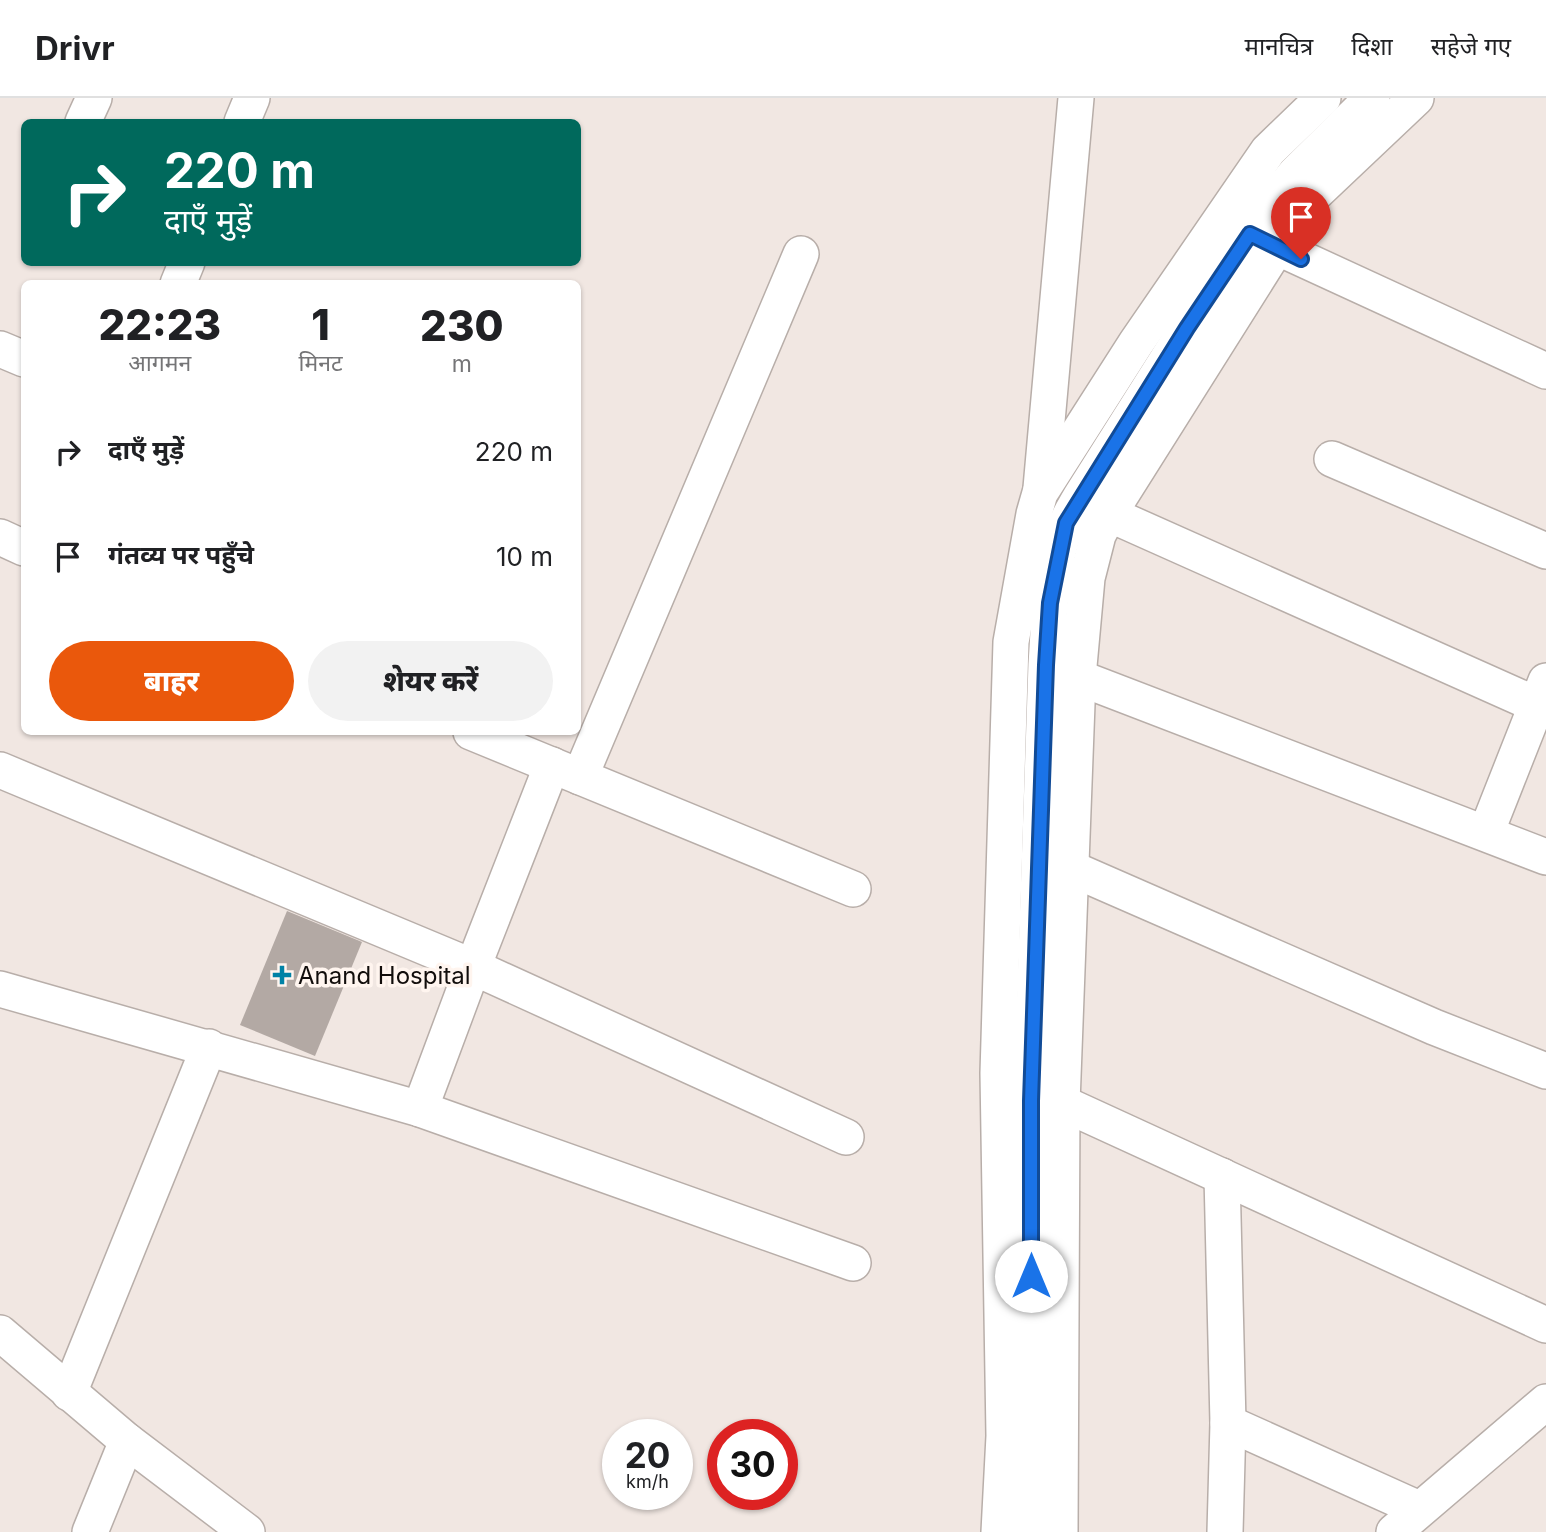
<!DOCTYPE html>
<html lang="hi">
<meta charset="utf-8">
<style>
body{margin:0;font-family:Inter,"Noto Sans Devanagari",sans-serif;background:#f2f2f2;color:#202124;height:100vh;display:flex;flex-direction:column;font-size:26px;white-space:nowrap}
*{box-sizing:border-box;margin:0}
p{font-size:23px;color:#757577}
.icon{flex:none;width:38px;height:38px;fill:none;stroke:currentColor;stroke-width:2;stroke-linecap:round;stroke-linejoin:round}
.map{position:relative;flex:1;overflow:hidden}
.drawer{position:absolute;left:21px;top:182px;width:560px;height:455px;display:flex;flex-direction:column;background:#fff;border-radius:10px;box-shadow:0 2px 5px #0004}
.drawer>*{flex:none}
.banner{position:absolute;left:21px;top:21px;width:560px;height:147px;border-radius:10px;box-shadow:0 2px 5px #0004;background:#00695c;color:#fff;overflow:hidden}
.speed{position:absolute;left:602px;top:1321px;display:flex;gap:14px;font-size:35px;font-weight:700;text-align:center}
.speed>*{display:grid;place-content:center;width:91px;height:91px;border-radius:50%;background:#fff;box-shadow:0 2px 5px #0004;line-height:1}
.speed small{font-size:18px;font-weight:400}
.speed .limit{border:10px solid #d22;background:#fff;color:#111}
.pin{position:absolute;display:grid;place-items:center;width:60px;height:60px;color:#fff;margin:-72px -30px;border-radius:50% 50% 50% 0;rotate:-45deg;box-shadow:0 0 7px #0007}
.pin .icon{rotate:45deg}
.me{position:absolute;width:77px;margin:-38px;rotate:0deg;stroke-linejoin:round;filter:drop-shadow(0 0 5px #0008)}
.turn{display:flex;align-items:center;gap:24px;height:147px;padding:0 28px;font-size:32px}
.turn .icon{width:91px;height:91px;stroke-width:2.5}
.turn b{display:block;font-size:49px;line-height:60px}
.eta{display:flex;justify-content:space-evenly;align-items:center;height:119px;text-align:center}
.eta b{font-size:42px;font-weight:800;line-height:49px}
.button{display:flex;gap:14px;margin-top:auto;padding:14px 28px}
.button a{flex:1;height:80px;border-radius:42px;background:#ea580c;color:#fff;font-size:28px;font-weight:800;line-height:80px;text-align:center}
.button a+a{background:#f2f2f2;color:#202124}
ul{padding:0;list-style:none}
li{display:flex;align-items:center;gap:21px;height:105px;padding:0 28px}
li div{flex:1}
li b{display:block;font-size:26px}
li em{font-style:normal}
header{display:flex;align-items:center;gap:42px;box-sizing:border-box;height:98px;padding:0 35px;background:#fff;border-bottom:2px solid #e0e0e0}
header strong{font-size:33px}
nav{display:flex;gap:38px;margin-inline-start:auto;font-size:24px}
.map>svg:first-child{display:block}
.building{fill:#b3a9a4}
.lines{fill:none;stroke-linecap:round;stroke-linejoin:round}
.minor-casing{stroke:#b8aea9;stroke-width:38}
.minor{stroke:#fff;stroke-width:35}
.route-casing{stroke:#114b97;stroke-width:18}
.route{stroke:#1a73e8;stroke-width:12}
.poi-dot{fill:#0082a6;stroke:#fff5ef;stroke-width:2.5}
.labels{text-anchor:middle;dominant-baseline:central;stroke-width:7;stroke-linejoin:round;paint-order:stroke}
.poi-label{font-size:24px;fill:#110d0b;stroke:#fff5ef;text-anchor:start}
</style>
<header>
<strong>Drivr</strong>
<nav><a>मानचित्र</a><a>दिशा</a><a>सहेजे गए</a></nav>
</header>
<div class="map">
<svg width="1546" height="1434" viewBox="0 0 1546 1434">
<rect width="100%" height="100%" fill="#f1e7e2"/>
<polygon class="building" points="287,813 362,844 315,958 240,927"/>
<g class="lines">
<defs>
<g id="minor">
<polyline points="83,24 94,0"/>
<polyline points="242,24 252,0"/>
<polyline points="1257,140 1546,273"/>
<polyline points="178,186 187,164"/>
<polyline points="0,251 24,261"/>
<polyline points="1332,361 1546,453"/>
<polyline points="1041,390 1076,0"/>
<polyline points="1109,416 1546,611"/>
<polyline points="0,439 24,450"/>
<polyline points="1059,572 1546,759"/>
<polyline points="471,634 853,791"/>
<polyline points="552,667 473,869 420,1011 853,1165"/>
<polyline points="0,672 473,869 846,1039"/>
<polyline points="580,679 801,156"/>
<polyline points="1486,735 1546,583"/>
<polyline points="1070,770 1434,929 1546,973"/>
<polyline points="0,891 420,1011"/>
<polyline points="1042,1004 1062,1005 1546,1227"/>
<polyline points="1222,1078 1228,1325 1225,1434"/>
<polyline points="0,1235 127,1343 247,1434"/>
<polyline points="69,1295 209,949"/>
<polyline points="1228,1325 1419,1411"/>
<polyline points="90,1434 127,1343"/>
<polyline points="999,1434 1004,1338 998,975 1011,544 1034,416 1040,395 1136,245 1268,53 1323,0"/>
<path d="M 1032,1434 L 1031,1003 L 1046,567 C 1049,521 1050,471 1066,427 C 1069,417 1076,407 1081,398 L 1187,230 L 1274,102 L 1295,76 L 1372,0"/>
<polyline points="1060,1434 1062,1005 1078,579 1087,480 1098,437 1109,416 1305,105 1416,0"/>
<polyline points="1394,1434 1546,1304"/>
</g>
</defs>
<use href="#minor" class="minor-casing"/>
<use href="#minor" class="minor"/>
</g>
<g class="lines">
<defs>
<polyline id="route" points="1031,1178 1031,1003 1046,567 1050,505 1066,425 1187,230 1250,136 1301,161"/>
</defs>
<use href="#route" class="route-casing"/>
<use href="#route" class="route"/>
</g>
<path class="poi-dot" d="M278.5 866.5h7v7h7v7h-7v7h-7v-7h-7v-7h7z"/>
<g class="labels">
<g class="poi-label">
<text x="298" y="877">Anand Hospital</text>
</g>
</g>
</svg>
<div class="speed"><div>20<small>km/h</small></div><div class="limit">30</div></div>
<div class="pin" style="left:1301px;top:161px;background:#d93025"><svg class="icon" aria-label="arrive" viewBox="0 0 24 24"><path d="M6 21V4h12l-3 4 3 4H6"/></svg></div>
<svg class="me" style="left:1031px;top:1178px" viewBox="-20 -20 40 40"><circle r="19" fill="#fff"/><path d="M0-13L10 11 0 6-10 11z" fill="#1a73e8"/></svg>
<div class="banner">
<div class="turn"><svg class="icon" aria-label="right" viewBox="0 0 24 24"><path d="M7 20v-9h11M14 6l5 5-5 5"/></svg><div><b>220 m</b>दाएँ मुड़ें</div></div>
</div>
<section class="drawer">
<div class="eta">
<div><b>22:23</b><p>आगमन</p></div>
<div><b>1</b><p>मिनट</p></div>
<div><b>230</b><p>m</p></div>
</div>
<ul>
<li><svg class="icon" aria-label="right" viewBox="0 0 24 24"><path d="M7 20v-9h11M14 6l5 5-5 5"/></svg><div><b>दाएँ मुड़ें</b></div><em>220 m</em></li>
<li><svg class="icon" aria-label="arrive" viewBox="0 0 24 24"><path d="M6 21V4h12l-3 4 3 4H6"/></svg><div><b>गंतव्य पर पहुँचे</b></div><em>10 m</em></li>
</ul>
<div class="button"><a>बाहर</a><a>शेयर करें</a></div>
</section>
</div>
